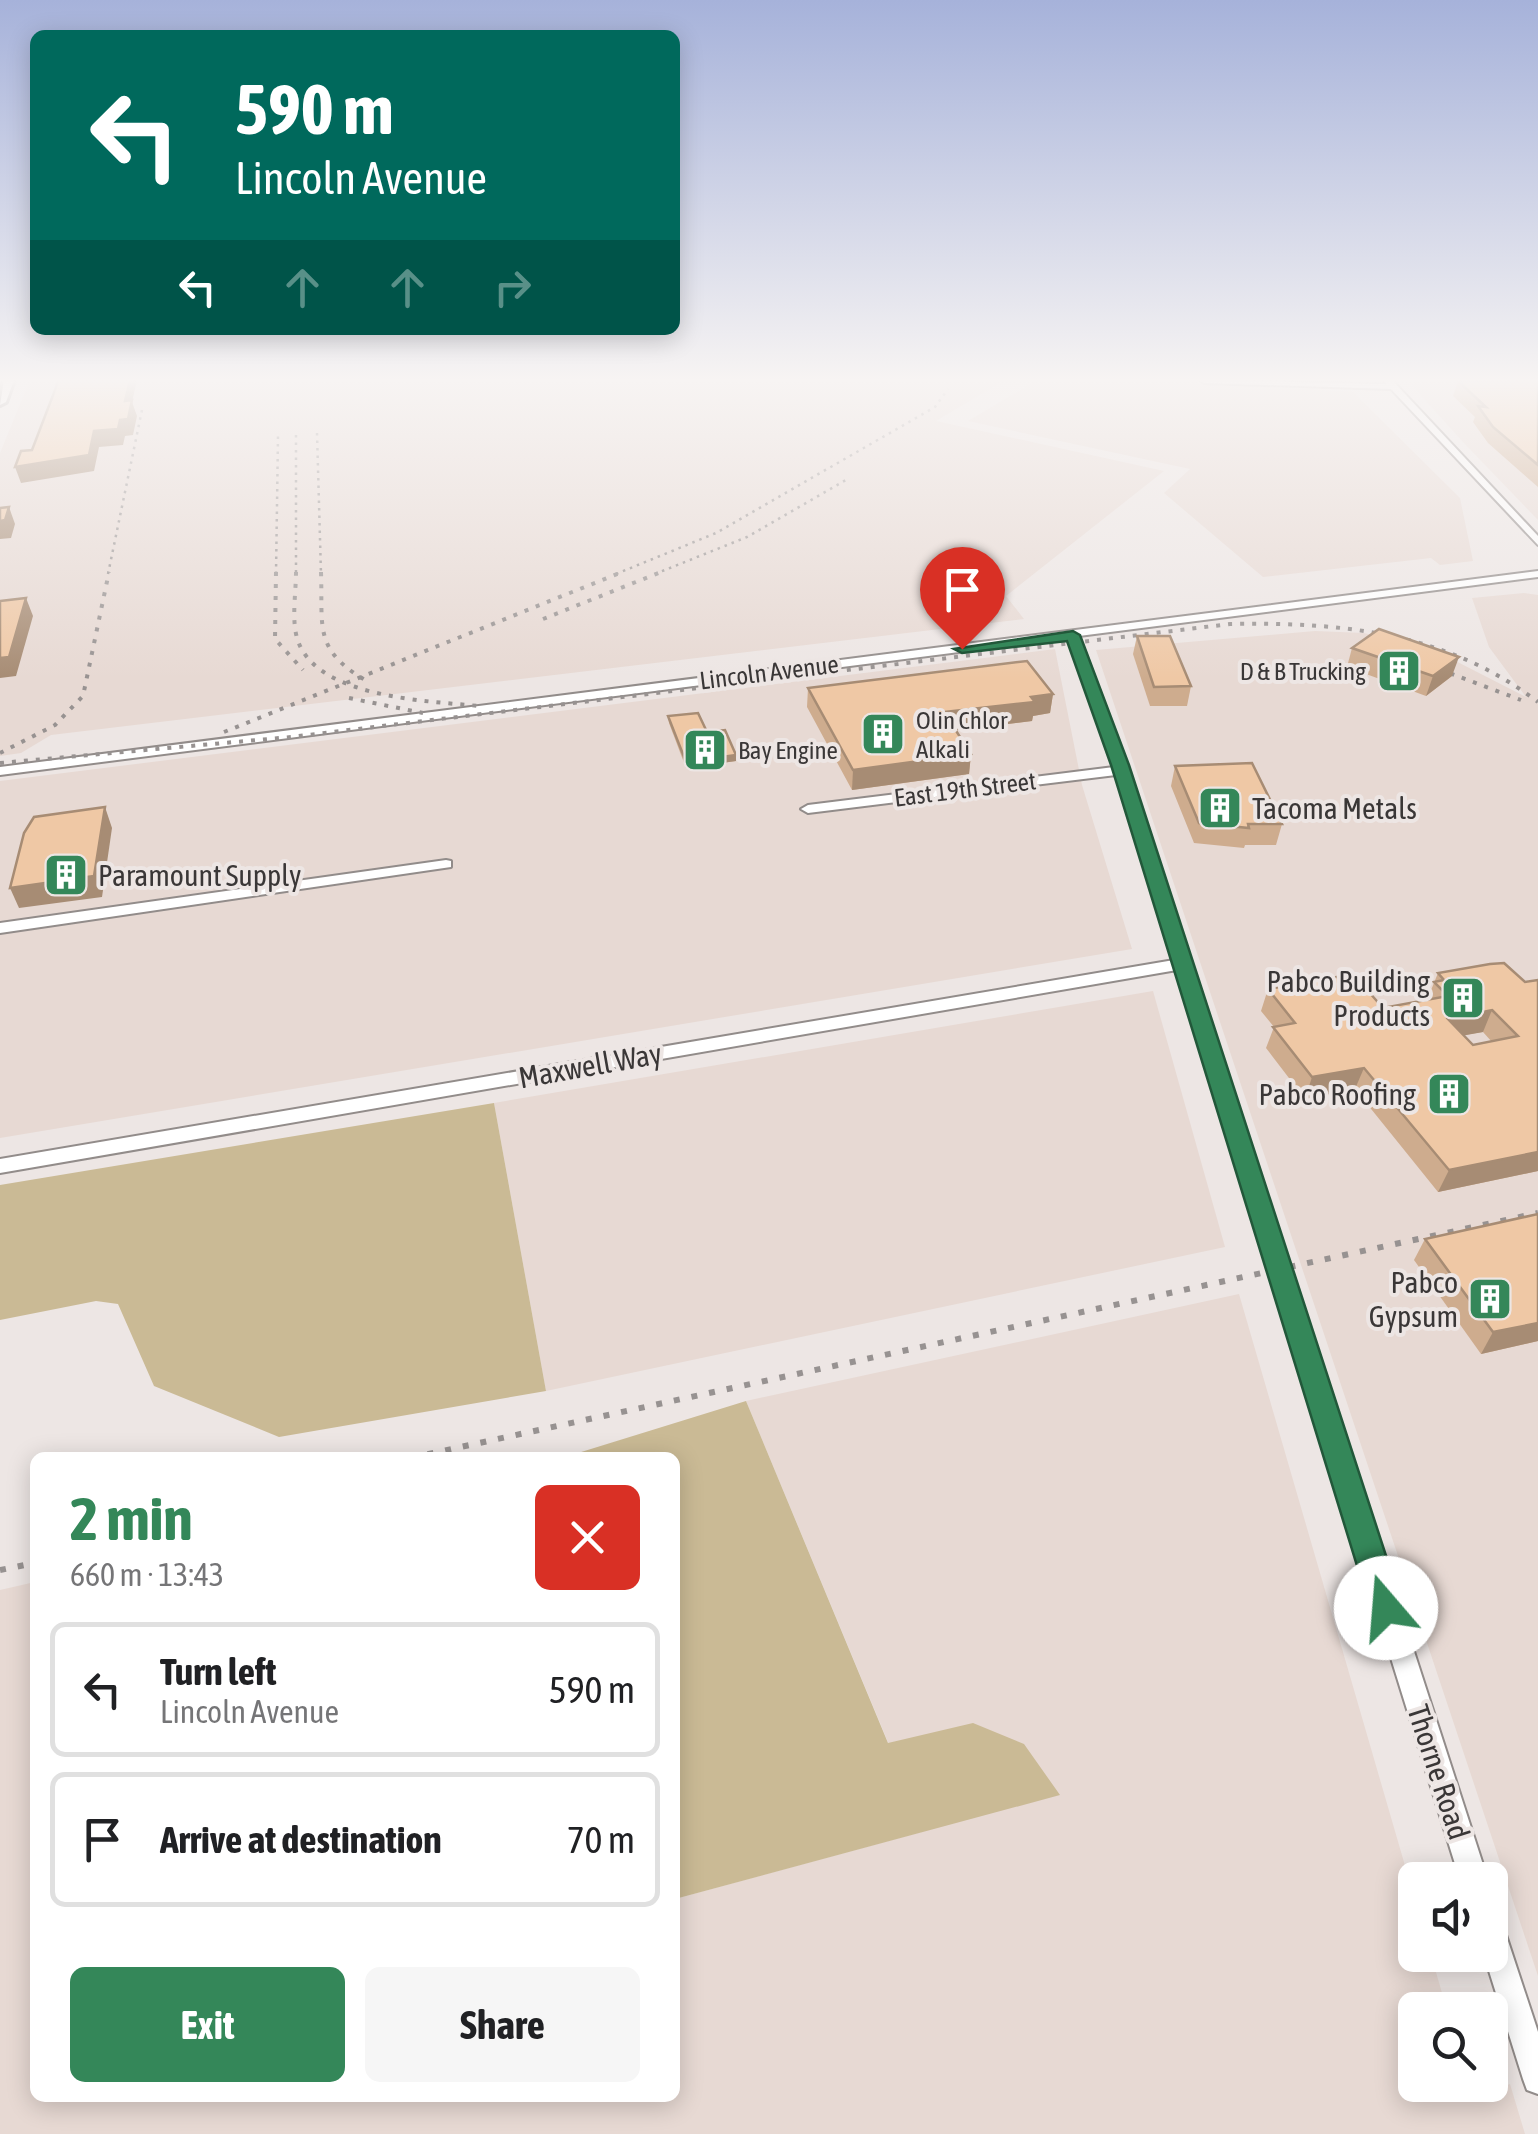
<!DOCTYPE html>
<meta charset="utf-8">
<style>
body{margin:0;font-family:"Asap Condensed",sans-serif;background:#f6f6f6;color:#202124;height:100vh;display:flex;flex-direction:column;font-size:38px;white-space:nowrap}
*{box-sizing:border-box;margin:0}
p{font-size:32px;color:#757577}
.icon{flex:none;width:55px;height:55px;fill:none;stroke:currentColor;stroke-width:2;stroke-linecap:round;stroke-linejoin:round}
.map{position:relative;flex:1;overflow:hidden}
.details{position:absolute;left:30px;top:1452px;width:650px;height:650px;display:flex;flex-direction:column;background:#fff;border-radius:15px;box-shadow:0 5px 25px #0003}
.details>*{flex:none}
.hud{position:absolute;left:30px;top:30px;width:650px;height:305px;border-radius:15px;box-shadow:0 5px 25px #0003;background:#00695c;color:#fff;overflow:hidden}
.controls{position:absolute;left:1398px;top:1862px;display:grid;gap:20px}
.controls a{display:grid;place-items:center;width:110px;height:110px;border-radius:15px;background:#fff;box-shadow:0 5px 25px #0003;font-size:50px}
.pin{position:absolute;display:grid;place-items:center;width:85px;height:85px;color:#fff;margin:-102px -42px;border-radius:50% 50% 50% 0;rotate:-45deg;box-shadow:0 0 10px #0007}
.pin .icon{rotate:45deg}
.me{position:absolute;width:110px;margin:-55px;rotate:342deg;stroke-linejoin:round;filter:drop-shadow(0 0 8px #0008)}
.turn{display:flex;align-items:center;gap:35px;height:210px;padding:0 40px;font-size:45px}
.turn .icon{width:130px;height:130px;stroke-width:2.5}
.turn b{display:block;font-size:70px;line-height:85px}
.lanes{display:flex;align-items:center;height:95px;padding:0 40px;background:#0003;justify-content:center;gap:50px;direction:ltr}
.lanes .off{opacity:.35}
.round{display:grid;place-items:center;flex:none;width:105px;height:105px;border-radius:15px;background:#f6f6f6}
.head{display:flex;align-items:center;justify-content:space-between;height:170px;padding:0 40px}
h1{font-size:60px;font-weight:700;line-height:75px;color:#348759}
.action{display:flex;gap:20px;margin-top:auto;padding:20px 40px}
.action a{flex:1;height:115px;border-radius:15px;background:#348759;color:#fff;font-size:40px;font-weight:700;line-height:115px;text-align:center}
.action a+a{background:#f6f6f6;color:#202124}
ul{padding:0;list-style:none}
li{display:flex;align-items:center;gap:30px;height:135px;margin:0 20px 15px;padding:0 20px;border:5px solid #e0e0e0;border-radius:15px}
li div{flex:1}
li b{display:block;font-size:38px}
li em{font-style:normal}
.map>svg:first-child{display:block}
.built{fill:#e7d9d3}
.green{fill:#caba95}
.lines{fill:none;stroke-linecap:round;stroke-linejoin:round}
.minor-casing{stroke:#928c8a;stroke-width:4}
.major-casing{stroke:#928c8a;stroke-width:6}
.minor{fill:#fff;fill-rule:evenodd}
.major{fill:#fff;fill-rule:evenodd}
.rail-far2{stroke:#979291;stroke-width:2.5;stroke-dasharray:2.5 5;stroke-linecap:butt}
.rail-far1{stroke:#979291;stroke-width:4;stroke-dasharray:4 8;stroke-linecap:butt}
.rail{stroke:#979291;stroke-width:6;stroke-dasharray:6 12;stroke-linecap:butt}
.wall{fill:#ceac8e;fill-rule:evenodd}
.shaded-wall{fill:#a78c74}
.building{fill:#efc8a5;stroke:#a78c74;stroke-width:2.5;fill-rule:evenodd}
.route{fill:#348759;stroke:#22583a;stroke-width:2.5}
.labels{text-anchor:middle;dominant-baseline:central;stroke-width:8;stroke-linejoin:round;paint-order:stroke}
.far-poi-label{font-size:25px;fill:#3a3737;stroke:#ede6e4;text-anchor:start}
.far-street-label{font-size:25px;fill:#3a3737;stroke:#ede6e4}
.poi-label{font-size:30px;fill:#3a3737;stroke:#ede6e4;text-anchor:end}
.street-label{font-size:30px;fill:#3a3737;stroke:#ede6e4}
</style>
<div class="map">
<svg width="1538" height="2134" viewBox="0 0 1538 2134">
<rect width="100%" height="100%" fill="#ede6e4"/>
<g class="built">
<polygon points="30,380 1005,380 936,421 1164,471 1006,596 1024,619 51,735 21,753 0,756 0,453"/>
<polygon points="1037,380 1167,380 1353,392 1460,498 1473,561 1440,565 1431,558 1263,577 1164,493 1190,469 968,421"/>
<polygon points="1407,380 1538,380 1538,520 1462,441"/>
<polygon points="1524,593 1538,595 1538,1976 1096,650 1315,631 1364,633 1438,652 1526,697 1489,647 1472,598"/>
<polygon points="1055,649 1082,785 1132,949 0,1138 0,781"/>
<polygon points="1153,991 1225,1247 546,1391 494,1103"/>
<polygon points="1239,1294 1415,1900 1415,1955 1431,1955 1447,2010 1415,2010 1415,2085 1469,2085 1473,2098 1510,2084 1525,2134 0,2134 0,1590 35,1582 35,2098 675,2098 675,1899 925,1831 746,1401"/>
</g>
<g class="green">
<polygon points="494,1103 546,1391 279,1437 154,1386 118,1304 96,1301 0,1320 0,1185"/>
<polygon points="746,1401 888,1743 973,1723 1024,1744 1060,1795 675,1899 675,1458 565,1457"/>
</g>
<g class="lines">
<defs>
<g id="minor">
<polygon points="1200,380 1386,384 1383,380 1392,380 1538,536 1538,545 1391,389 1204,383"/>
<polygon points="1538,571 1538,577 1079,636 1127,765 1488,1880 1460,1880 1177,970 0,1173 0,1159 1174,960 1116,775 808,813 801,809 808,805 1114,767 1068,638 0,775 0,767"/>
<polygon points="446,860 451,861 451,867 0,933 0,923"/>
<polygon points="1490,1915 1500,1919 1504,1929 1538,2032 1538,2094 1527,2090 1523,2079 1484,1955 1490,1955"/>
</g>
<polygon id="major" points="4,380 14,380 6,402 0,405"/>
</defs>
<use href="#minor" class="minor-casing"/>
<use href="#major" class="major-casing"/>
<use href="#minor" class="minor"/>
<use href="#major" class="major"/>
<g class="rail-far2">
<polyline points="317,433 321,574"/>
<polyline points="296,435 296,574"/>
<polyline points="108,574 142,410"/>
<polyline points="276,574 278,436"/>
<polyline points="616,574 716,533 935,407 948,389"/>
<polyline points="655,574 747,537 846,480"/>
</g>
<g class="rail-far1">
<polyline points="276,572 275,639 303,670"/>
<path d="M 296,572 C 296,593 291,622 298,641 C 318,698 428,701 479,706"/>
<path d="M 321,572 C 323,627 313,649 365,680"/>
<polyline points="543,619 661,572"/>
<polyline points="1428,665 1521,700"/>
<polyline points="349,698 423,713"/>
<polyline points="224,732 622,572"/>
<polyline points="0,753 55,725 83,696 109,572"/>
<path d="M 0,763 L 291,737 L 1230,624 C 1342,622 1446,632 1538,702"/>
</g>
<g class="rail">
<polyline points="410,1458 1538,1213"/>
<polyline points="0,1570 35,1563"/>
</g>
</g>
<g class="wall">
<polygon points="1538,380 1538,487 1488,443 1473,422 1475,417 1453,396 1458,381"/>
<polygon points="1137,636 1191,686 1187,706 1150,706 1133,654"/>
<polygon points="1352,648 1452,676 1426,696 1347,667"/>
<polygon points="808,688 1053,694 1050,713 1033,716 1032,721 956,730 971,754 969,774 852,790 807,707"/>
<polygon points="668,716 707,732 736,761 686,768 669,723"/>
<polygon points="1175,766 1282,824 1276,845 1245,845 1244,848 1194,843 1171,786"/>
<path d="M 1438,973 L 1525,982 L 1538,980 L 1538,1171 L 1438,1192 L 1355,1089 L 1305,1099 L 1266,1048 L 1274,1027 L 1261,1011 L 1268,989 L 1383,1008 L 1427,1000 ZM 1483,1032 L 1492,1042 L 1473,1045 L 1464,1035 Z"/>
<polygon points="1538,1214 1538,1341 1481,1354 1414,1260 1425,1239"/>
</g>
<g class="shaded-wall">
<polygon points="130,380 137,380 132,402 137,416 133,435 125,436 123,445 99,447 94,471 21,483 15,467 94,431 125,401"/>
<polygon points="9,507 15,524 11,538 0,539 0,521"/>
<polygon points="26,598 33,616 16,676 0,678 0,658"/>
<polygon points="1459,657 1452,676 1426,696 1433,676"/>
<polygon points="1053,694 1050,713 1033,716 1032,721 942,732 944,712"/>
<polygon points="971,754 969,774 852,790 853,770"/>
<polygon points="736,755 736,761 686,768 686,762"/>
<polygon points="105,807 112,828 102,897 19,908 10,888"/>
<polygon points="1492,1010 1483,1032 1439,1040 1448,1019"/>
<polygon points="1364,1068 1355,1089 1305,1099 1312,1077"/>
<polygon points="1538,1152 1538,1171 1438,1192 1449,1170"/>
<polygon points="1538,1323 1538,1341 1481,1354 1493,1332"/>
</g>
<g class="building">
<polygon points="58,380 130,380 125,401 132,400 128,419 120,420 118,429 94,431 89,455 15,467 21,451 32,450 55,390"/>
<polygon points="1538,380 1538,465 1493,427 1478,406 1486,407 1458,381"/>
<polygon points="9,507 5,520 0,521 0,508"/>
<polygon points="26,598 9,657 0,658 0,601"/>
<polygon points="1379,629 1459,657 1433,676 1352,648"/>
<polygon points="1137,636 1170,636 1191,686 1154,687"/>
<polygon points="1027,661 1053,694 1031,697 1035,702 944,712 971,754 853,770 808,688"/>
<polygon points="698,713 707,732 725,730 736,755 686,762 668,716"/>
<polygon points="1252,763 1282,824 1248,824 1249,828 1199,823 1175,766"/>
<polygon points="105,807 94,876 10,888 24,833 34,817"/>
<path d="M 1504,963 L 1525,982 L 1538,980 L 1538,1152 L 1449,1170 L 1364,1068 L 1312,1077 L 1273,1027 L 1295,1023 L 1268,989 L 1353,974 L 1383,1008 L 1448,996 L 1434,982 L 1444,980 L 1438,973 L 1490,964 ZM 1492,1010 L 1518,1036 L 1473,1045 L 1448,1019 Z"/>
<polygon points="1538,1214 1538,1323 1493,1332 1425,1239"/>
</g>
<linearGradient id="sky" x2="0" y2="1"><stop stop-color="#a6b2da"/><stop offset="0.56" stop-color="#f7f4f3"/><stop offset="1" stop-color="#f7f4f3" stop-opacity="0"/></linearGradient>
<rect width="1538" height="679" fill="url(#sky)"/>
<polygon class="route" points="1073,631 1080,635 1129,765 1403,1608 1398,1619 1386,1623 1375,1619 1370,1608 1111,765 1067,641 962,653 954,649"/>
<defs>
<symbol id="building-square" viewBox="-11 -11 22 22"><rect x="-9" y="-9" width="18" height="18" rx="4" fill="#348759" stroke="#ede6e4"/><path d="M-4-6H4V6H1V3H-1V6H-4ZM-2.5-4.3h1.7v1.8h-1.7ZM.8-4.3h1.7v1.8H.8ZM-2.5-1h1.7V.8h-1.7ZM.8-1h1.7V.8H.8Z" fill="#fff"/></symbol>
</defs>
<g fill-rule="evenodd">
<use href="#building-square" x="1374" y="646" width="50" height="50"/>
<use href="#building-square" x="858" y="709" width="50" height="50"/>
<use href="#building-square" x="680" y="725" width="50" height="50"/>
<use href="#building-square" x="1195" y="783" width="50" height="50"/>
<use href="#building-square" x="41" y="850" width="50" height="50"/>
<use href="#building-square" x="1438" y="973" width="50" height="50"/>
<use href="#building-square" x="1424" y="1069" width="50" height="50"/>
<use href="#building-square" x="1465" y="1274" width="50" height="50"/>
</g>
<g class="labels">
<g class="far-poi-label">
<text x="1366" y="671" text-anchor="end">D &amp; B Trucking</text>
<text x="916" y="720">Olin Chlor<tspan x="916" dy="29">Alkali</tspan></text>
<text x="738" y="750">Bay Engine</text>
</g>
<g class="far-street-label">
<text transform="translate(769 672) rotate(-7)">Lincoln Avenue</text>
<text transform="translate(965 789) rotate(-7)">East 19th Street</text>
</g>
<g class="poi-label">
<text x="1252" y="808" text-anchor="start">Tacoma Metals</text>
<text x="98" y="875" text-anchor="start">Paramount Supply</text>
<text x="1430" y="981">Pabco Building<tspan x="1430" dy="34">Products</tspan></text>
<text x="1416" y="1094">Pabco Roofing</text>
<text x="1458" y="1282">Pabco<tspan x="1458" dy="34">Gypsum</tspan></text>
</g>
<g class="street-label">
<text transform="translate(590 1065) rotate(-10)">Maxwell Way</text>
<text transform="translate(1439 1772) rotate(72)">Thorne Road</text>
</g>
</g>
</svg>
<div class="controls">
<a><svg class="icon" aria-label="sound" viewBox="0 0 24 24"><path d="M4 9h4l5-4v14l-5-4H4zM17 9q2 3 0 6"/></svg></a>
<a><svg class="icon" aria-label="search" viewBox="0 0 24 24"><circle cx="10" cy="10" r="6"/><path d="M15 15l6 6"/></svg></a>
</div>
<div class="pin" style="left:962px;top:649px;background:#d93025"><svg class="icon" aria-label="arrive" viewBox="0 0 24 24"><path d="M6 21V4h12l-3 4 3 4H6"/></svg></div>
<svg class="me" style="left:1386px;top:1608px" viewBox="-20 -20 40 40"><circle r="19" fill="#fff"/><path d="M0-13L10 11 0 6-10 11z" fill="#348759"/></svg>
<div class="hud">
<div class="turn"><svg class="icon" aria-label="left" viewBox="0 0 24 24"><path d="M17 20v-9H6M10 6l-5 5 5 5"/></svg><div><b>590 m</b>Lincoln Avenue</div></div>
<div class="lanes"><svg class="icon" aria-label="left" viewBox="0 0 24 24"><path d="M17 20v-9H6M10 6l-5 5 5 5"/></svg><svg class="icon off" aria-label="ahead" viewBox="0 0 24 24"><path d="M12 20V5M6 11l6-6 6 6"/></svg><svg class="icon off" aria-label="ahead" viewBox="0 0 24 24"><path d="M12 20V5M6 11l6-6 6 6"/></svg><svg class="icon off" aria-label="right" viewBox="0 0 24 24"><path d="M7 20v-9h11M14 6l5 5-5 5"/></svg></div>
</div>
<section class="details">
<div class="head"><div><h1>2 min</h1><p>660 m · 13:43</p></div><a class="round" style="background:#d93025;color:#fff"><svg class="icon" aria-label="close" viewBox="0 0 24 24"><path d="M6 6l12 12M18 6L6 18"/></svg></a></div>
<ul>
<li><svg class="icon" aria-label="left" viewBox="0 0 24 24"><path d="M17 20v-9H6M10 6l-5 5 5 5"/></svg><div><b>Turn left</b><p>Lincoln Avenue</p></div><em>590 m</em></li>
<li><svg class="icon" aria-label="arrive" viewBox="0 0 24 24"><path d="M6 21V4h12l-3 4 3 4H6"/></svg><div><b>Arrive at destination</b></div><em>70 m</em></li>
</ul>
<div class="action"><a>Exit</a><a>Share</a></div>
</section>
</div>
